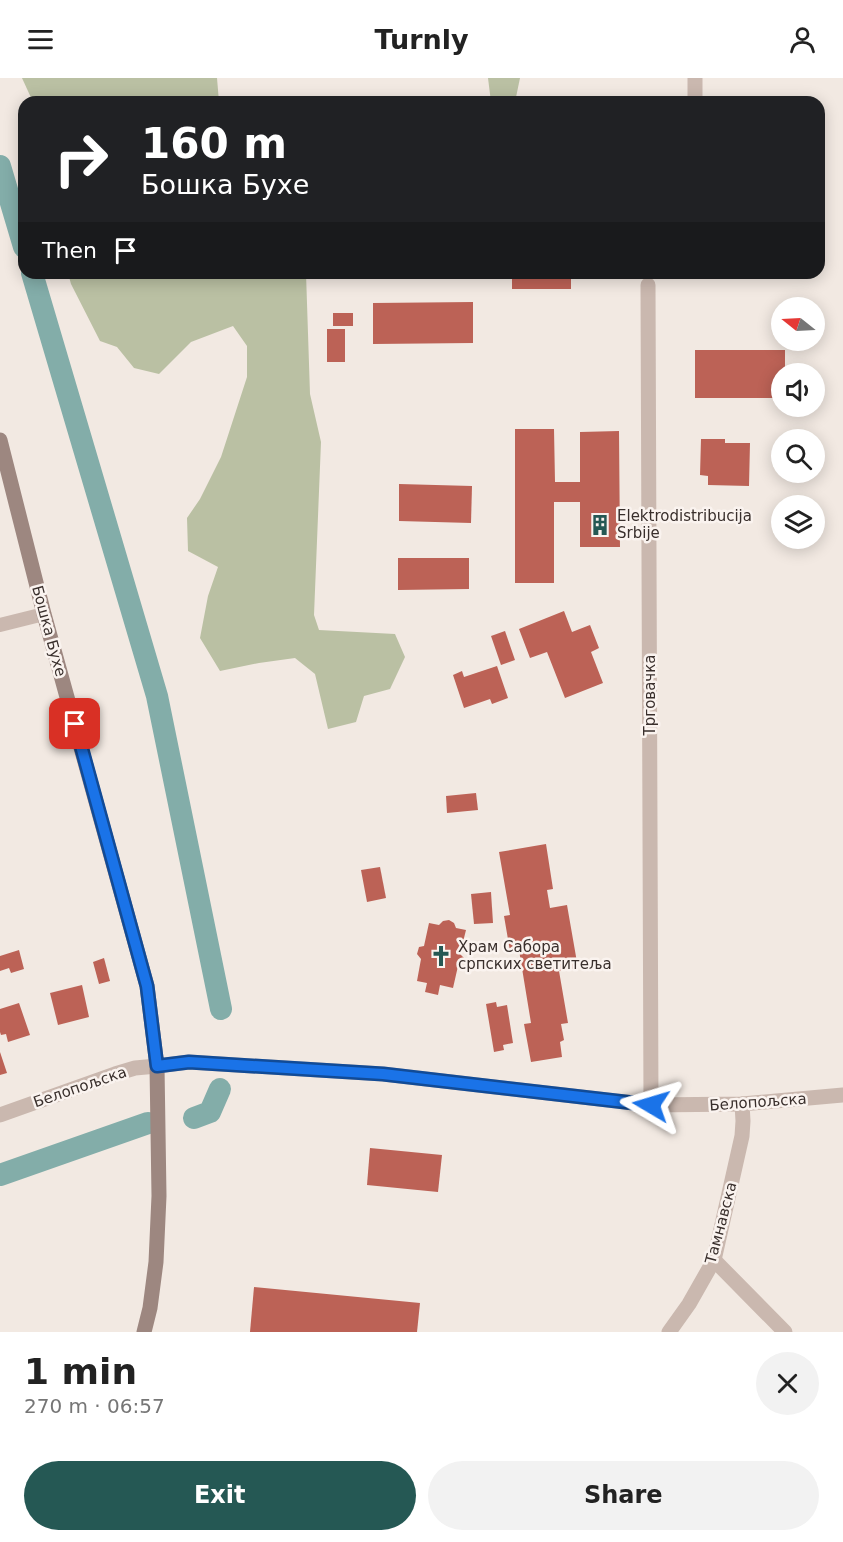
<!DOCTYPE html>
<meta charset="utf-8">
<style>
body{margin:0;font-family:"DejaVu Sans",sans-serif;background:#f2f2f2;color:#222;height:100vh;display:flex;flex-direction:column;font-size:22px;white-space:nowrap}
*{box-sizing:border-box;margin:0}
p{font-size:20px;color:#767676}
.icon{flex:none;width:33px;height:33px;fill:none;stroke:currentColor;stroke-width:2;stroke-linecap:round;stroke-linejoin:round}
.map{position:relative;height:1254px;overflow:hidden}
.panel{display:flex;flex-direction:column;background:#fff;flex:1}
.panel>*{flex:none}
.top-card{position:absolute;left:18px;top:18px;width:807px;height:183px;border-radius:18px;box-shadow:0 3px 15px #0003;background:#202124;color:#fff;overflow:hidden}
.needle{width:39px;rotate:288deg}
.tools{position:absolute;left:771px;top:219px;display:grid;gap:12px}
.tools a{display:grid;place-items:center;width:54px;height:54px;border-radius:50%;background:#fff;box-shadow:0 3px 15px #0003;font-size:30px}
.pin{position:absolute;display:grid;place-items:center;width:51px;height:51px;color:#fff;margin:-26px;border-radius:12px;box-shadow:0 3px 9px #0006}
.me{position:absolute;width:66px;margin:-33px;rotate:277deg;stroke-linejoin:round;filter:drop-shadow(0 0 4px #0008)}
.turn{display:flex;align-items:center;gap:21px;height:126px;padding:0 24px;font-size:27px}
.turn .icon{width:78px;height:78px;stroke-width:2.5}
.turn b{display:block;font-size:42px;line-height:51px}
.then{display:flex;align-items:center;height:57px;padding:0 24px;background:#0003;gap:12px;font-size:22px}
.round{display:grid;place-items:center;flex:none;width:63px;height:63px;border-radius:32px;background:#f2f2f2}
.head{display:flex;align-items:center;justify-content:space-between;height:102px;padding:0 24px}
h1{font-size:36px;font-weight:600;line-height:45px}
.action{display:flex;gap:12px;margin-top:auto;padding:12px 24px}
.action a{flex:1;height:69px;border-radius:36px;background:#255854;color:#fff;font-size:24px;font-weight:600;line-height:69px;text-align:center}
.action a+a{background:#f2f2f2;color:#222}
header{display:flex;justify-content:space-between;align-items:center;height:78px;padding:0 24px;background:#fff;font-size:27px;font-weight:600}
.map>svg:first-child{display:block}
.green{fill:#bac0a3}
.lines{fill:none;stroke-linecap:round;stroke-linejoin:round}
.canal{stroke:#83ada9;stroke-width:22}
.building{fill:#bc6256}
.service{stroke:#cab8af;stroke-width:14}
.minor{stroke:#cab8af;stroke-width:15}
.tertiary{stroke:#cab8af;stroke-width:15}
.secondary{stroke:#9d8780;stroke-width:15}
.route-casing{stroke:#114b97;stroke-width:15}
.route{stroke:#1a73e8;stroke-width:10}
.labels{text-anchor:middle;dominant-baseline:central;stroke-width:5;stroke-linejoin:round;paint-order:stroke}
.poi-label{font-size:15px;fill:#392f2c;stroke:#faf3ef;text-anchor:start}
.street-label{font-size:15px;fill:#392f2c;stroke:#faf3ef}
</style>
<header><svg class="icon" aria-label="menu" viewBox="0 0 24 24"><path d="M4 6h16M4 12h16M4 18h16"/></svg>Turnly<svg class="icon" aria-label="person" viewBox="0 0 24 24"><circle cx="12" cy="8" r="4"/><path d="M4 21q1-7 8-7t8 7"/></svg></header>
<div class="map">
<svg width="843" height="1254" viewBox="0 0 843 1254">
<rect width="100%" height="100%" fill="#f2e9e2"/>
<g class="green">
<polygon points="22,0 217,0 219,24 33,24"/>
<polygon points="488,0 520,0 515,24 491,24"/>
<polygon points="68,195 306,195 310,316 321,364 314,537 319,552 395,556 405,579 390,611 364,618 356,644 328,651 315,596 295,580 259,585 220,593 200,560 208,518 218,489 188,473 187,440 200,421 221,379 247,299 247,268 233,248 191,264 159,296 134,290 117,269 100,263 71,206"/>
</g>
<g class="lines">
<g class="canal">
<polyline points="0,88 24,169"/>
<polyline points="32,195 157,618 221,931"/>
<polyline points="194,1040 210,1034 220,1011"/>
<polyline points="0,1097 148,1045"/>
</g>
</g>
<g class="building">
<polygon points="571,198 571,211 512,211 512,199"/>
<polygon points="473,224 473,265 373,266 373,225"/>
<rect x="333" y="235" width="20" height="13"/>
<rect x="327" y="251" width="18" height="33"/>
<polygon points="695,272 785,272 785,296 782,296 782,320 695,320"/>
<polygon points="515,351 554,351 555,404 580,404 580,354 619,353 620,469 580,469 580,424 554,424 554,505 515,505"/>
<polygon points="701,361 725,361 725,365 750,365 749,408 708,407 708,398 700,397"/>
<polygon points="399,406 472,408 471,445 399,443"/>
<polygon points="398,480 469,480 469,511 398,512"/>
<polygon points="564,533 572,554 590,547 599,570 591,574 603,605 565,620 547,574 530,580 519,551"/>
<polygon points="505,553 515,582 501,587 491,558"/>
<polygon points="497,588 508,620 492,626 490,621 464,630 453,597 462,593 464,599"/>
<polygon points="476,715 478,732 447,735 446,718"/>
<polygon points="546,766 553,811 547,812 550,830 567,827 578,890 559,893 568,945 561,946 564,962 560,964 562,979 531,984 524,946 531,945 519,872 510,873 504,838 510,837 499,774"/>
<polygon points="380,789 386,820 367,824 361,792"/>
<polygon points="491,814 493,845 474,846 471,816"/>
<polygon points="449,842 454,845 456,850 466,852 460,876 464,880 463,886 458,888 453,910 440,907 438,917 425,914 427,905 417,903 421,881 417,876 419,869 424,868 429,845 439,847 443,843"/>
<polygon points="19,872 24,891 11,895 9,890 0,893 0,878"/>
<polygon points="104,880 110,903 99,906 93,884"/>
<polygon points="82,907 89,939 58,947 50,915"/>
<polygon points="496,924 497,929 507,927 513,965 503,967 504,972 494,974 486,926"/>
<polygon points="19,925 30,957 8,964 6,956 1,957 0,954 0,931"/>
<polygon points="0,974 7,995 0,997"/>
<polygon points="370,1070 442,1077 438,1114 367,1107"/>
<polygon points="254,1209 420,1225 417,1254 250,1254"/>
</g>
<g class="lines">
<polyline class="service" points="0,547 44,536"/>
<g class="minor">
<polyline points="695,24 695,0"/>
<polyline points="648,207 651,1027"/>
<polyline points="157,988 189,984 383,996 651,1027 742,1026 843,1017"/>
<polyline points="714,1182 785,1254"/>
<polyline points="669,1254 689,1226 714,1182 742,1058 743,1043 742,1026"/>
</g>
<polyline class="tertiary" points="0,1037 115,996 135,990 157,988"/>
<polyline class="secondary" points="0,362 44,536 147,908 157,988 159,1118 156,1184 150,1230 144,1254"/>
</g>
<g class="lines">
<defs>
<polyline id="route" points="75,646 147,908 157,988 189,984 383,996 651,1027"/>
</defs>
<use href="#route" class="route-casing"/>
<use href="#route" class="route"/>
</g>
<defs>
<symbol id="building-bare" viewBox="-9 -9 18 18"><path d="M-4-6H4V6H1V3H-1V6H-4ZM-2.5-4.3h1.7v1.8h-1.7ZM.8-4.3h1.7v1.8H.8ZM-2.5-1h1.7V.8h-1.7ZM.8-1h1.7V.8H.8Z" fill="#255854" stroke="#faf3ef" stroke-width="2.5" paint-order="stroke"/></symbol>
<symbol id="church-bare" viewBox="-9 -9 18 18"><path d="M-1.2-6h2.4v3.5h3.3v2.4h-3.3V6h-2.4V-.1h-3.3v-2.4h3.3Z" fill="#255854" stroke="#faf3ef" stroke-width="2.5" paint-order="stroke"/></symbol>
</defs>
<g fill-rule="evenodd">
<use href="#building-bare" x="585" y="432" width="30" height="30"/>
<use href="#church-bare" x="426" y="863" width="30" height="30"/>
</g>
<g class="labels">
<g class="poi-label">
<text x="617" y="438">Elektrodistribucija<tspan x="617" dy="17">Srbije</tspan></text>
<text x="458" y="869">Храм Сабора<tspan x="458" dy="17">српских светитеља</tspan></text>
</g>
<g class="street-label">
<text transform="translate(49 553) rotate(75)">Бошка Бухе</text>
<text transform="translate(650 617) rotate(-90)">Трговачка</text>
<text transform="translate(80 1009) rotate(-19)">Белопољска</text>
<text transform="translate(758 1024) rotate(-4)">Белопољска</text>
<text transform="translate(721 1145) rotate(-75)">Тамнавска</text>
</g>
</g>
</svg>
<div class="tools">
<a><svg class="needle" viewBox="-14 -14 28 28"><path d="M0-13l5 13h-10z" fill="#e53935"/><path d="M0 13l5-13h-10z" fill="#767676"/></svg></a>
<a><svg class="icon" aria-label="sound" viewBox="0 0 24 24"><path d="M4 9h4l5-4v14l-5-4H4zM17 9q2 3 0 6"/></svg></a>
<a><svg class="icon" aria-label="search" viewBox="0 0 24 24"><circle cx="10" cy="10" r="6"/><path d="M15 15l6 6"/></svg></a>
<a><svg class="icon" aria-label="layers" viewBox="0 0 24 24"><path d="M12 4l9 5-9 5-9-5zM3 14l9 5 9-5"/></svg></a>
</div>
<div class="pin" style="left:75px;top:646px;background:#d93025"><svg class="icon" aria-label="arrive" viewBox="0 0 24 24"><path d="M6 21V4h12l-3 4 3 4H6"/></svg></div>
<svg class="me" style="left:651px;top:1027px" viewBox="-20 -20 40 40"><path d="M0-17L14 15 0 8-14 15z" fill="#1a73e8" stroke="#fff" stroke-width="4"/></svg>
<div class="top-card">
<div class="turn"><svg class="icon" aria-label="right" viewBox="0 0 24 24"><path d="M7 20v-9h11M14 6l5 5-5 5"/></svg><div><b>160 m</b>Бошка Бухе</div></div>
<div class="then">Then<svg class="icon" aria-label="arrive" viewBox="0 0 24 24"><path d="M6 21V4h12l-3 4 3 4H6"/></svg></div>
</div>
</div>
<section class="panel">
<div class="head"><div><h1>1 min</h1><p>270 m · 06:57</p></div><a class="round"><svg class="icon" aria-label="close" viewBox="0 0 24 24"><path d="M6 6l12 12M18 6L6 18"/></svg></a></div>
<div class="action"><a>Exit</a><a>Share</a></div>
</section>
